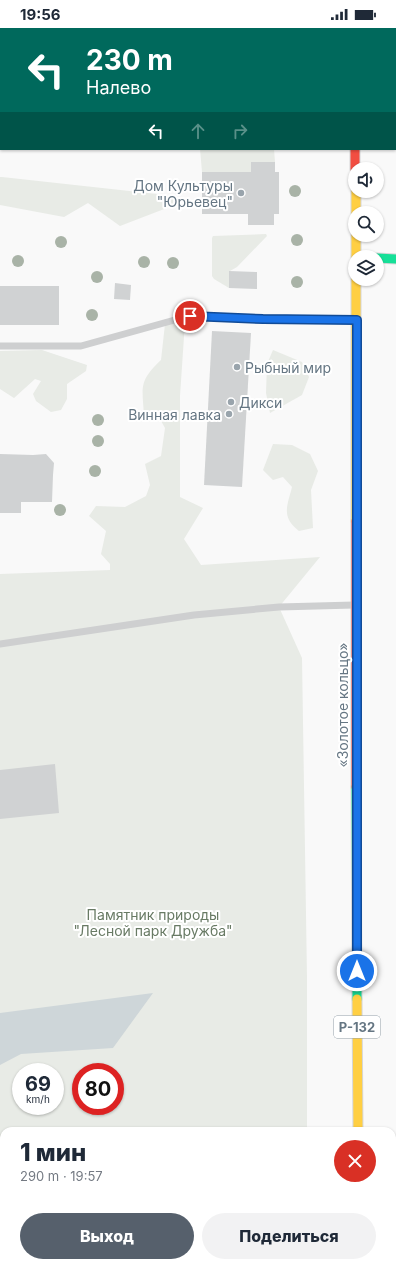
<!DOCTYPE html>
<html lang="ru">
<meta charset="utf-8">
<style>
body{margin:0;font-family:Inter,sans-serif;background:#f2f2f3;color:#1f2937;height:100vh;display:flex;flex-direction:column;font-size:15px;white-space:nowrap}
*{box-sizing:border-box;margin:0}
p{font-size:13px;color:#747a83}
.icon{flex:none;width:22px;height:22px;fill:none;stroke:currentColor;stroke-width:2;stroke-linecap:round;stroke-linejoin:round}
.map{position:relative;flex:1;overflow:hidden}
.sheet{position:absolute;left:0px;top:1099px;width:396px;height:140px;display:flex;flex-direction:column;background:#fff;border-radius:12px 12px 0 0;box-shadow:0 1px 3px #0004}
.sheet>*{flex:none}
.hud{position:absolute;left:0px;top:0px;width:396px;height:122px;box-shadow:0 1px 3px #0004;background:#00695c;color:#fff;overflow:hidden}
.controls{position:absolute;left:348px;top:134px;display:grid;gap:8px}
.controls a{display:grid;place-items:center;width:36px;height:36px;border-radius:50%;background:#fff;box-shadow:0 1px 3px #0004;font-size:20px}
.speed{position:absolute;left:12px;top:1035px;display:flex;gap:8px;font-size:20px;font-weight:700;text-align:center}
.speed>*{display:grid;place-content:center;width:52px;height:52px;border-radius:50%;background:#fff;box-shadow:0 1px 3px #0004;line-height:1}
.speed small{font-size:10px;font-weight:400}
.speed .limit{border:6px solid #d22;background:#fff;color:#111}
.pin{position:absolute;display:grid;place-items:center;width:34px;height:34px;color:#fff;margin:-17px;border:2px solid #fff;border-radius:50%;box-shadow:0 1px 4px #0007}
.me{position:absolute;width:44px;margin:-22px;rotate:0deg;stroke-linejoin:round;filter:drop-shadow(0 0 3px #0008)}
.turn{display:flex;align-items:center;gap:14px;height:84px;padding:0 20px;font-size:18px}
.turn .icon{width:52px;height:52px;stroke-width:2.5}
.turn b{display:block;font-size:28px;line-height:34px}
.lanes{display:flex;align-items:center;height:38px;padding:0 20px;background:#0003;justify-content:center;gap:20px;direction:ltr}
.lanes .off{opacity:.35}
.round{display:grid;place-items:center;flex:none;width:42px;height:42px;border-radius:21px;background:#f2f2f3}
.overview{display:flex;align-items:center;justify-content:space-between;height:68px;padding:0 20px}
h1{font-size:24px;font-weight:800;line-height:30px}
.cta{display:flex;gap:8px;margin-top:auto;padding:8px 20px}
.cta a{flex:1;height:46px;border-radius:24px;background:#56606c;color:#fff;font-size:16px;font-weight:800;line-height:46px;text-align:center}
.cta a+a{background:#f2f2f3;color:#1f2937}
.status{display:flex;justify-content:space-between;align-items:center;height:28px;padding:0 20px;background:#fff;direction:ltr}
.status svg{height:11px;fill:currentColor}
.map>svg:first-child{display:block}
.green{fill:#e8ebe6;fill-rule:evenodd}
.water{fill:#ced6d9}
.building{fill:#d0d2d3}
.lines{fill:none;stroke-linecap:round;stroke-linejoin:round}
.fast-casing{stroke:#d5d6d7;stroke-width:11}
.slow-casing{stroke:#d5d6d7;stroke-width:11}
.jam-casing{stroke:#d5d6d7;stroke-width:11}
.lane{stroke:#cecfd0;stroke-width:7}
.fast{stroke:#16e098;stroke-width:9}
.slow{stroke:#ffcf43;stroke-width:9}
.jam{stroke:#f24e42;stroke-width:9}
.tree{fill:#a9b3a7}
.route-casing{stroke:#114b97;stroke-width:10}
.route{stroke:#1a73e8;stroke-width:7}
.poi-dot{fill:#99a4ac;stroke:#fff;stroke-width:1.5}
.labels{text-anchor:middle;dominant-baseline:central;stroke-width:4;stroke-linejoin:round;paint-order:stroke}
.shield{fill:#fff;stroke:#939fa8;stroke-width:1}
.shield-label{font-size:13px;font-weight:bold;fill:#657683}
.poi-label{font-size:14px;fill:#657683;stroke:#fff;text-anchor:end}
.street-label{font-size:14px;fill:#657683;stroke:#fff}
.park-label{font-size:14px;fill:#687a64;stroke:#fff}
</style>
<div class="status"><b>19:56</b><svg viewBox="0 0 49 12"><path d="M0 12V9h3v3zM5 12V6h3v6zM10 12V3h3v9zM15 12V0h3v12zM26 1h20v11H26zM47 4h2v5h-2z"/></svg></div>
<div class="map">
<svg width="396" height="1239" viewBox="0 0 396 1239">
<rect width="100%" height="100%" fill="#f9f9f9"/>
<g class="green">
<polygon points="0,0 9,0 1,1 1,77"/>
<polygon points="200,121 274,121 275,134 251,134 251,144 202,144"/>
<polygon points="0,149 2,149 175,168 172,178 120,198 88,175 64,189 0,177"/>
<polygon points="266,206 267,208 237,239 230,243 229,260 214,251 212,248 212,210 213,208"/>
<path d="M 179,289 L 185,294 L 180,368 L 180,469 L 203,480 L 184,511 L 201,537 L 320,529 L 279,579 L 302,630 L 307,950 L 307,1103 L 4,1103 L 4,1235 L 307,1235 L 307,1239 L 0,1239 L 0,546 L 110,542 L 110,536 L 101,526 L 106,503 L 89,488 L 96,478 L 125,479 L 146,468 L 150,457 L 145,436 L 161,428 L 165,400 L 160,391 L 144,387 C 142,358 139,353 161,332 L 165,296 ZM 21,1044 L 55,1044 L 55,1078 L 21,1078 ZM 81,1044 L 115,1044 L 115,1078 L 81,1078 Z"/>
<polygon points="42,322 87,337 86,343 67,356 67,371 61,382 51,384 36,373 33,366 41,353 35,351 14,370 0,361 0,323"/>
<polygon points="273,322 302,334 309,349 302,367 270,385 266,365 267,336"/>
<path d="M 273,416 L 292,417 L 310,426 L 318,443 L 311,462 L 313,500 L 299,503 C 281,489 287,479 292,459 L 283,449 L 273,452 L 263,442 Z"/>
</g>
<polygon class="water" points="153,965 113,1020 21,1026 0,1037 0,985"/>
<g class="building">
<polygon points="251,134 275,134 275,144 279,144 279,186 274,186 274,197 248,197 248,186 202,186 202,144 251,144"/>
<polygon points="229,243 257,244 257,261 229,260"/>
<polygon points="115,255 131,257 130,272 114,271"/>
<rect x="0" y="258" width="59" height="39"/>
<polygon points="212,303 251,305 242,459 204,457"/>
<polygon points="0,426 33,427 46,426 54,435 53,447 52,474 21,474 21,485 0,485"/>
<polygon points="55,736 59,785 0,791 0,742"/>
</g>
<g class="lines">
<defs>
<g id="fast">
<polyline points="377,230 396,231"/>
<polyline points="356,759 357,971"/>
<polyline points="359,1235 359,1239"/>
</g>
<g id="slow">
<polyline points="356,163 356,185"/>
<polyline points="356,207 356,229"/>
<polyline points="356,251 356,493"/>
<polyline points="357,971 358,1103"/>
</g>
<g id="jam">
<polyline points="355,0 355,1"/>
<polyline points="355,121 355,141"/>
<polyline points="356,493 356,759"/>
</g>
</defs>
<use href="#fast" class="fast-casing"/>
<use href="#slow" class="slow-casing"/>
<use href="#jam" class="jam-casing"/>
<g class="lane">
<polyline points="0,318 81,318 189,288 355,292"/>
<polyline points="0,616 194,587 279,579 354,577"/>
</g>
<use href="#fast" class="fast"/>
<use href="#slow" class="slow"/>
<use href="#jam" class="jam"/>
</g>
<g class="tree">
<circle cx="295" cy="163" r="6"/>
<circle cx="297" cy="212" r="6"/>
<circle cx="61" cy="214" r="6"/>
<circle cx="18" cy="233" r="6"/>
<circle cx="144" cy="234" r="6"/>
<circle cx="173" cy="235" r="6"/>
<circle cx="97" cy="249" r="6"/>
<circle cx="297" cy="254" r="6"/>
<circle cx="92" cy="287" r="6"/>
<circle cx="98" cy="392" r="6"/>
<circle cx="98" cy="413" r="6"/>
<circle cx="95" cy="443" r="6"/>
<circle cx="60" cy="482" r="6"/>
</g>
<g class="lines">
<defs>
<polyline id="route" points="190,288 263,291 357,292 357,943"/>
</defs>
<use href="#route" class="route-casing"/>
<use href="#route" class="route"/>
</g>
<g class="poi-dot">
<circle cx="241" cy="165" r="4"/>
<circle cx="237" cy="339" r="4"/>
<circle cx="231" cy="374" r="4"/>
<circle cx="229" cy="386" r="4"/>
</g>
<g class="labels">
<rect class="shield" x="334" y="988" width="46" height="22" rx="3"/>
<g class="shield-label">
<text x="357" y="999">Р-132</text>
</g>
<g class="poi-label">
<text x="233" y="157">Дом Культуры<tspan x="233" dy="16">"Юрьевец"</tspan></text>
<text x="245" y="339" text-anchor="start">Рыбный мир</text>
<text x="239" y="374" text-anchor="start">Дикси</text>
<text x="221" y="386">Винная лавка</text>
</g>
<g class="street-label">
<text transform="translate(342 677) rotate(-90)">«Золотое кольцо»</text>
</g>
<g class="park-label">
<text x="153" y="886">Памятник природы<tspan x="153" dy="16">"Лесной парк Дружба"</tspan></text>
</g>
</g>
</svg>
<div class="controls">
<a><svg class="icon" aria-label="sound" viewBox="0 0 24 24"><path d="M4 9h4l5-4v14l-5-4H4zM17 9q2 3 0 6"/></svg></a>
<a><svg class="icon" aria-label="search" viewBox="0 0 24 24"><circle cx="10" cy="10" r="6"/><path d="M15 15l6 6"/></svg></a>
<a><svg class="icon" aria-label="layers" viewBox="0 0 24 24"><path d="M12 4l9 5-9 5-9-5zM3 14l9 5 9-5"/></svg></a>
</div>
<div class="speed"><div>69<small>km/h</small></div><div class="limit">80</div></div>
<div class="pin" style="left:190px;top:288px;background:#d93025"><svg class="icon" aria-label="arrive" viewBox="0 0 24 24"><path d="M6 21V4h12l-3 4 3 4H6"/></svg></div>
<svg class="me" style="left:357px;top:943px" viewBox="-20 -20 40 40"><circle r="17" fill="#1a73e8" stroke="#fff" stroke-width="3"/><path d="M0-11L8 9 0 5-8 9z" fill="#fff"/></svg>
<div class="hud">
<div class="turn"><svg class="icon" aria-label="left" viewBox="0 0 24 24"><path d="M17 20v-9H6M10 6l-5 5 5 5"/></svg><div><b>230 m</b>Налево</div></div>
<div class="lanes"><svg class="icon" aria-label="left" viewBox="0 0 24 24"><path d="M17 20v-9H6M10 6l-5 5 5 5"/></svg><svg class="icon off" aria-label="ahead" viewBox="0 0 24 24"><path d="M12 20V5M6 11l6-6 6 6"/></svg><svg class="icon off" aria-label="right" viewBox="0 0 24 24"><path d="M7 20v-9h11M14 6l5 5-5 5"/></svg></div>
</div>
<section class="sheet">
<div class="overview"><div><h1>1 мин</h1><p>290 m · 19:57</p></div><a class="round" style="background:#d93025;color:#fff"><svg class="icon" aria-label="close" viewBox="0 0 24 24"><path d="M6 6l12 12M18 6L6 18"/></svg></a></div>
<div class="cta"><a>Выход</a><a>Поделиться</a></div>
</section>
</div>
